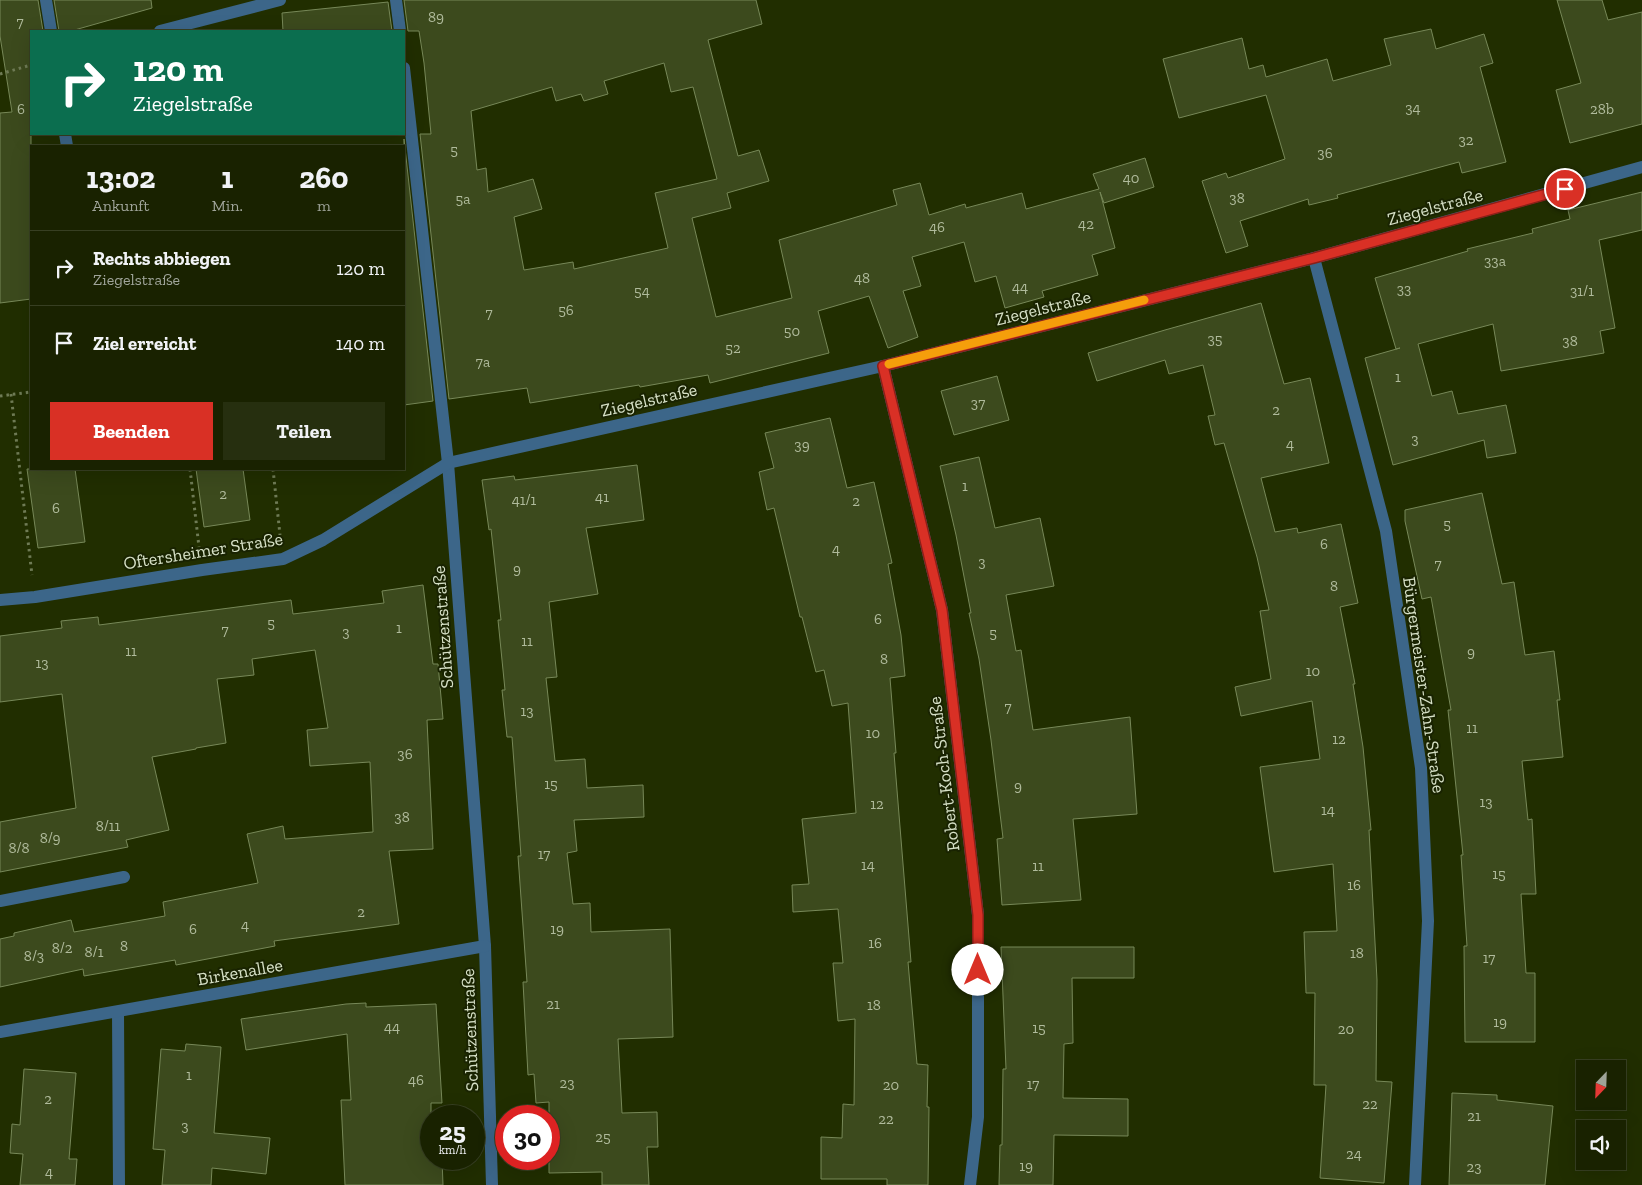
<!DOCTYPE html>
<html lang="de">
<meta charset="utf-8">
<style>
body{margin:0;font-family:"Zilla Slab",serif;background:#262f0f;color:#f1f3f6;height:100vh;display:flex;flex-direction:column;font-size:19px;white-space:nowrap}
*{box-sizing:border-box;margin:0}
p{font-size:16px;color:#9fa499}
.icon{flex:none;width:28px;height:28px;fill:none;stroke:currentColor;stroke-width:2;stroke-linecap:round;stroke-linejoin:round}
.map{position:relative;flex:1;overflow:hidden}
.side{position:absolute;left:30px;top:145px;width:375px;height:325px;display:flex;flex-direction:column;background:#192200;border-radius:0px;box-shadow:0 5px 20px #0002,0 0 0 1px #373f22}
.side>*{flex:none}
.banner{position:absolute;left:30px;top:30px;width:375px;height:105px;border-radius:0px;box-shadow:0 5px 20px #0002,0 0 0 1px #373f22;background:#0b6e4f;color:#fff;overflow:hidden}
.needle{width:32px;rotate:203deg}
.tools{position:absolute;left:1576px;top:1060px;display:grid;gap:10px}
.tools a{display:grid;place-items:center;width:50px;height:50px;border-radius:0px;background:#192200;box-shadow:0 5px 20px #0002,0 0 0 1px #373f22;font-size:25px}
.speed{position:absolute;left:420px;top:1105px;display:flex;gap:10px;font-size:25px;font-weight:700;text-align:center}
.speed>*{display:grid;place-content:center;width:65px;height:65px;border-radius:50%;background:#192200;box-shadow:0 5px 20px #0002,0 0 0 1px #373f22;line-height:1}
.speed small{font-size:12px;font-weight:400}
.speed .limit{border:8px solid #d22;background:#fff;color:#111}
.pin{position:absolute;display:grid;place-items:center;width:42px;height:42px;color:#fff;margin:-21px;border:2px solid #fff;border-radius:50%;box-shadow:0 1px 5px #0007}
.me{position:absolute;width:55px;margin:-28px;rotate:0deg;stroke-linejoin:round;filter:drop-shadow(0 0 4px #0008)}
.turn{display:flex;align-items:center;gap:18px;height:105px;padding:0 20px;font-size:22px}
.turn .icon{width:65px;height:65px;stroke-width:2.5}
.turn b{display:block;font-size:35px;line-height:42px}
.eta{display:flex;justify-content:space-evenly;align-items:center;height:85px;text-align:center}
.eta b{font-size:30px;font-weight:700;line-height:35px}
.cta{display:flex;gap:10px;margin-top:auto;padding:10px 20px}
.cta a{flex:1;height:58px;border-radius:0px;background:#d93025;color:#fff;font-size:20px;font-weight:700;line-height:58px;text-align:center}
.cta a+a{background:#262f0f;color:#f1f3f6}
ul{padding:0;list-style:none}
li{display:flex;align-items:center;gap:15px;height:75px;padding:0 20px;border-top:1px solid #373f22}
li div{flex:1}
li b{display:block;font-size:19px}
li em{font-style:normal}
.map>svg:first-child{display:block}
.building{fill:#3c4a1d;stroke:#778858;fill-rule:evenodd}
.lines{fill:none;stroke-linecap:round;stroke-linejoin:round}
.path{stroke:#6f7b55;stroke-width:3;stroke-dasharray:2.5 4;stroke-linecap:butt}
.minor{stroke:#3c6689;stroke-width:12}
.route-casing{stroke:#8d1f18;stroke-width:12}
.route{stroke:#d93025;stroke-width:9}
.slow{stroke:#f59e0b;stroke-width:9}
.labels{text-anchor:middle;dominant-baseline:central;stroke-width:4;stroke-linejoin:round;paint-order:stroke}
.number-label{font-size:15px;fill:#b0bb9c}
.street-label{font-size:18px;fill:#d7e1c7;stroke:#192301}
</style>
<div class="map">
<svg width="1642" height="1185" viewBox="0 0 1642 1185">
<rect width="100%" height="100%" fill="#212e00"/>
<g class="building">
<polygon points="0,0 38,0 43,31 31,31 31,299 0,303 0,113 12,112 0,36"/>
<polygon points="54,0 151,0 152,8 71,31 59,31"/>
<path d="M 404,0 L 756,0 L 762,24 L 708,40 L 738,156 L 759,150 L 769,181 L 727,193 L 731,208 L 692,218 L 716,317 L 792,298 L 779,240 L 897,205 L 893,190 L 920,183 L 929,215 L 965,204 L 966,208 L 1022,193 L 1026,209 L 1099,189 L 1093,174 L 1145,158 L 1154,187 L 1104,203 L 1100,192 L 1115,248 L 1092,255 L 1098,275 L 1042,291 L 1044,297 L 1005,308 L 996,276 L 975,282 L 964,242 L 912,257 L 921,286 L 903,291 L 918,337 L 888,348 L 869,296 L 818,311 L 829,353 L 710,383 L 708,375 L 640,387 L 639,385 L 530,403 L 527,388 L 449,399 L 420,134 L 431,134 L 424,63 L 419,31 L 408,31 ZM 664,63 L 671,92 L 693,87 L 717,179 L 655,193 L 668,248 L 574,269 L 573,262 L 524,270 L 514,217 L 542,209 L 533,179 L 488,192 L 486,168 L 477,170 L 471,111 L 552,87 L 556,101 L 581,94 L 584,101 L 608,94 L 604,81 Z"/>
<polygon points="1557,0 1602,0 1608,20 1642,12 1642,124 1570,143 1556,90 1581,83"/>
<polygon points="388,2 392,31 283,31 282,13"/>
<polygon points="1431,29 1436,49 1484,34 1493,63 1480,67 1506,162 1462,173 1459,162 1337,195 1338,198 1309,205 1308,199 1240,221 1248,246 1226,253 1202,181 1226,173 1228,178 1285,159 1266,95 1179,118 1163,59 1242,38 1249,69 1263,65 1266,77 1327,59 1333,81 1391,65 1384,39"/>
<polygon points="404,139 433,401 404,405"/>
<polygon points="1642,192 1642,230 1599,240 1615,328 1600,331 1604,353 1501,371 1493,324 1418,344 1432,396 1452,391 1458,414 1506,405 1516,453 1487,458 1484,440 1393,465 1365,358 1400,348 1396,349 1375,278 1468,251 1467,249 1533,233 1532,229 1570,219 1568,210"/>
<polygon points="1261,303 1284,384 1310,378 1329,463 1261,478 1275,532 1297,528 1298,533 1341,524 1358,603 1340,607 1355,684 1353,684 1363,747 1371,830 1369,830 1377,980 1376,1081 1392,1082 1384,1183 1320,1178 1326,1085 1314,1085 1315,993 1306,993 1304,932 1337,931 1333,864 1274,872 1260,767 1320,759 1312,701 1241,716 1235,687 1271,679 1260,611 1269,610 1257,557 1224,443 1215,445 1208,416 1215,415 1203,365 1169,374 1165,360 1097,381 1088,353 1165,330"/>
<polygon points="997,376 1009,420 954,435 941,391"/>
<polygon points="830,418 847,488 874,482 892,563 888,564 901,635 905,676 890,678 896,753 894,753 911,962 908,962 917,1064 928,1065 927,1107 929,1107 928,1185 887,1185 887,1179 821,1179 821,1137 842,1138 843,1104 854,1105 855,1019 838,1021 833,963 843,963 838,909 793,912 792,885 809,884 802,819 856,813 848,703 832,706 824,670 816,672 802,617 800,617 774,508 767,510 759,472 774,468 765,433"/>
<polygon points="979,457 995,528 1040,518 1054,586 1006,595 1016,651 1021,650 1033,730 1130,717 1137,814 1073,819 1081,900 1002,905 997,839 1003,838 991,740 979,659 969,613 971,613 956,535 940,466"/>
<polygon points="637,465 644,520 586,528 598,594 549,602 557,677 546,678 555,761 585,759 587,788 643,785 644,817 574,820 577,851 567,853 573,904 590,903 591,932 670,929 673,1037 618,1039 622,1113 657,1112 658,1147 647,1147 649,1185 602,1185 602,1172 549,1173 549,1102 536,1103 534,1074 528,1075 523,982 527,982 518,856 521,856 512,737 507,737 502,690 505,690 498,620 501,620 491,529 489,530 482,480 514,476 515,480"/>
<polygon points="27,469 75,469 85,542 38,548"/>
<polygon points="196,469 243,469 250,520 204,527"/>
<polygon points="1482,493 1502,584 1514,582 1525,655 1554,651 1560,700 1557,700 1563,757 1522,761 1528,820 1532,819 1536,894 1521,894 1526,973 1535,973 1535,1042 1465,1042 1464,946 1467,946 1461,855 1463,855 1448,710 1451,710 1431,597 1422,599 1405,521 1405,510"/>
<polygon points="423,585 433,664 438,664 443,719 427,720 433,849 389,851 399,924 274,941 275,946 176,965 175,960 84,976 83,969 0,987 0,939 14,936 14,933 71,920 74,932 165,916 163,902 258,883 247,834 283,826 285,839 373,832 370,762 310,766 307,730 328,728 315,650 252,659 254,675 217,679 226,743 196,748 196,749 152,757 169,830 126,840 128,847 0,872 0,822 76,808 62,694 0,702 0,636 62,628 61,621 98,617 99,625 291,600 293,614 384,603 382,591"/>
<polygon points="1001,947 1134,947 1134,978 1072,978 1073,1043 1064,1044 1063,1098 1128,1099 1128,1136 1054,1135 1053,1185 999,1185 1000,1145 1002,1145 1003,1069 1006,1069"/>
<polygon points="366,1003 366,1007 436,1004 442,1103 431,1103 431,1159 442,1159 443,1185 345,1185 341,1100 351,1100 347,1034 246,1050 241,1019 346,1004"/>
<polygon points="186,1044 221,1047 214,1133 270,1138 266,1174 212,1168 211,1185 162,1185 165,1150 153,1149 161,1049 185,1051"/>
<polygon points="24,1069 76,1073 69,1159 77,1159 75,1185 20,1185 23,1154 10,1153 12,1124 20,1125"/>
<polygon points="1452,1093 1497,1095 1497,1100 1553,1106 1545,1185 1449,1185"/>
</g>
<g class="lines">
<g class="path">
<polyline points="0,74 31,65"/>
<polyline points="11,394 32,575"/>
<polyline points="0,396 31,392"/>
<polyline points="190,469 199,547"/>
<polyline points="273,469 280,535"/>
</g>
<g class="minor">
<polyline points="46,0 51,31"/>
<polyline points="396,0 400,31"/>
<polyline points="160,31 280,0"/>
<polyline points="404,68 448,463 485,946 492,1185"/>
<polyline points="65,134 67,146"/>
<polyline points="1314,258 1386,531 1421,768 1428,921 1415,1185"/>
<polyline points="883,366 942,610 978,915 978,1117 970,1185"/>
<polyline points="0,600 35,597 202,570 283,559 323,540 448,463 883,366 1314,258 1642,167"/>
<polyline points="0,901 124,877"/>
<polyline points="118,1012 119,1185"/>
<polyline points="0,1032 485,946"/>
</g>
</g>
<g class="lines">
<defs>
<polyline id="route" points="978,970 978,915 942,610 883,366 1314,258 1565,189"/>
</defs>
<use href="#route" class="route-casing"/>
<use href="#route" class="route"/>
<polyline class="slow" points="889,364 1144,300"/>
</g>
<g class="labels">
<g class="number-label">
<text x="436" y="17">89</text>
<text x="20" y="22">7</text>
<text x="1413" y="108">34</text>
<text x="21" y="109">6</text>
<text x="1602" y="109">28b</text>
<text x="1466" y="140">32</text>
<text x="454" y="150">5</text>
<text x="1325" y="153">36</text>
<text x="1131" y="178">40</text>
<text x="1237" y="198">38</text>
<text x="463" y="199">5a</text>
<text x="1086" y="224">42</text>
<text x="937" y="227">46</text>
<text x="1495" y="261">33a</text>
<text x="862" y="278">48</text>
<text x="1020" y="287">44</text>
<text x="1404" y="289">33</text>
<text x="642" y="291">54</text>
<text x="1582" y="291">31/1</text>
<text x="566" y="310">56</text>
<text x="489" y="313">7</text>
<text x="792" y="331">50</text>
<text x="1215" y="339">35</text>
<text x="1570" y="341">38</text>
<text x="733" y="348">52</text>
<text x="483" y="362">7a</text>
<text x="1398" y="377">1</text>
<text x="978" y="403">37</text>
<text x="1276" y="410">2</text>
<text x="1415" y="439">3</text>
<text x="1290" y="444">4</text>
<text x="802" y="445">39</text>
<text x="965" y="486">1</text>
<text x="223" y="494">2</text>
<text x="602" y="497">41</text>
<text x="524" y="500">41/1</text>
<text x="856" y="501">2</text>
<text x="56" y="508">6</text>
<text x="1447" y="524">5</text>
<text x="1324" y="544">6</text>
<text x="836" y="549">4</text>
<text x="982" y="562">3</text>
<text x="1438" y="564">7</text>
<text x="517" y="569">9</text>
<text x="1334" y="586">8</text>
<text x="878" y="619">6</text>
<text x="271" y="623">5</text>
<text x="399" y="628">1</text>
<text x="225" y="630">7</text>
<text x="346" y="632">3</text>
<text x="993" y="633">5</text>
<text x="527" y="641">11</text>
<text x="131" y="651">11</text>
<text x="1471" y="652">9</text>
<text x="884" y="659">8</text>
<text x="42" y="663">13</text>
<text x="1313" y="671">10</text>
<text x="1008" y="707">7</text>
<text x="527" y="711">13</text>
<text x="1472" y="728">11</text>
<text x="873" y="733">10</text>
<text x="1339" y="739">12</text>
<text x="405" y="754">36</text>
<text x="551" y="784">15</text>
<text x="1018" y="786">9</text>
<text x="1486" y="802">13</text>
<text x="877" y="804">12</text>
<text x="1328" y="810">14</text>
<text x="402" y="817">38</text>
<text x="108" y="826">8/11</text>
<text x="50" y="838">8/9</text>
<text x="19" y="848">8/8</text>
<text x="544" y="854">17</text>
<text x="868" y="865">14</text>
<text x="1038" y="866">11</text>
<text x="1499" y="874">15</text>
<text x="1354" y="885">16</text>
<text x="361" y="912">2</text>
<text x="245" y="925">4</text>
<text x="193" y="929">6</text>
<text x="557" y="929">19</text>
<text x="875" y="943">16</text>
<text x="124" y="946">8</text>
<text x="62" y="948">8/2</text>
<text x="94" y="952">8/1</text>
<text x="1357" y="953">18</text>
<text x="34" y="956">8/3</text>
<text x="1489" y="958">17</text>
<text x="553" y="1004">21</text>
<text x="874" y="1005">18</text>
<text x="1500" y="1022">19</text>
<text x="392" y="1027">44</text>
<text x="1039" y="1028">15</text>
<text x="1346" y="1029">20</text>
<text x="189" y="1075">1</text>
<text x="416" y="1080">46</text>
<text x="567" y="1083">23</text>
<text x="1033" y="1084">17</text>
<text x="891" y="1085">20</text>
<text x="48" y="1099">2</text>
<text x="1370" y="1104">22</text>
<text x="1474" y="1116">21</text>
<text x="886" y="1119">22</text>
<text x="185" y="1126">3</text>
<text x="603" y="1137">25</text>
<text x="1354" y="1154">24</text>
<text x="1026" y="1166">19</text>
<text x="1474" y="1167">23</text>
<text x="49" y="1172">4</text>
</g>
<g class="street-label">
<text transform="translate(1435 207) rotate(-15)">Ziegelstraße</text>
<text transform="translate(1043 308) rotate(-14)">Ziegelstraße</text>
<text transform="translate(649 400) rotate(-13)">Ziegelstraße</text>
<text transform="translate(203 551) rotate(-9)">Oftersheimer Straße</text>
<text transform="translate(443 627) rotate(-94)">Schützenstraße</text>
<text transform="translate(1424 685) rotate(82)">Bürgermeister-Zahn-Straße</text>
<text transform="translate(944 774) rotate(-97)">Robert-Koch-Straße</text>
<text transform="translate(240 972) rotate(-10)">Birkenallee</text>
<text transform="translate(470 1030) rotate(-92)">Schützenstraße</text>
</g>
</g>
</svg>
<div class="tools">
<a><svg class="needle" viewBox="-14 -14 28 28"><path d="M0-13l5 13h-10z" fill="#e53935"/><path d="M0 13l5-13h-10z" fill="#9fa499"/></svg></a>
<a><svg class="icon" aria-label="sound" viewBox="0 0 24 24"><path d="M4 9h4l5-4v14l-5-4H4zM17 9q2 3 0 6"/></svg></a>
</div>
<div class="speed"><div>25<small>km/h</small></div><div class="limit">30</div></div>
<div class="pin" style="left:1565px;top:189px;background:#d93025"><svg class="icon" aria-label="arrive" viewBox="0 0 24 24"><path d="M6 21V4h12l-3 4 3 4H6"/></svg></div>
<svg class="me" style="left:978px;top:970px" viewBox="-20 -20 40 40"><circle r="19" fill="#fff"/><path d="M0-13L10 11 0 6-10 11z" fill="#d93025"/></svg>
<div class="banner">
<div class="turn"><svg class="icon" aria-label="right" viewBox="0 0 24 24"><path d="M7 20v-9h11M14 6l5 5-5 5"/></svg><div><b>120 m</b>Ziegelstraße</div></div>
</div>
<section class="side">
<div class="eta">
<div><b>13:02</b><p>Ankunft</p></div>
<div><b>1</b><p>Min.</p></div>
<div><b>260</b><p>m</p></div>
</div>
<ul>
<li><svg class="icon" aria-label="right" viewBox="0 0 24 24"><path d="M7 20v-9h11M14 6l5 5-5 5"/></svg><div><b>Rechts abbiegen</b><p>Ziegelstraße</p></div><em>120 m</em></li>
<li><svg class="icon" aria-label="arrive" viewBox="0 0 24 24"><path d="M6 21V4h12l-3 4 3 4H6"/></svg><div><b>Ziel erreicht</b></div><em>140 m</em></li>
</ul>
<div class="cta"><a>Beenden</a><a>Teilen</a></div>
</section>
</div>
